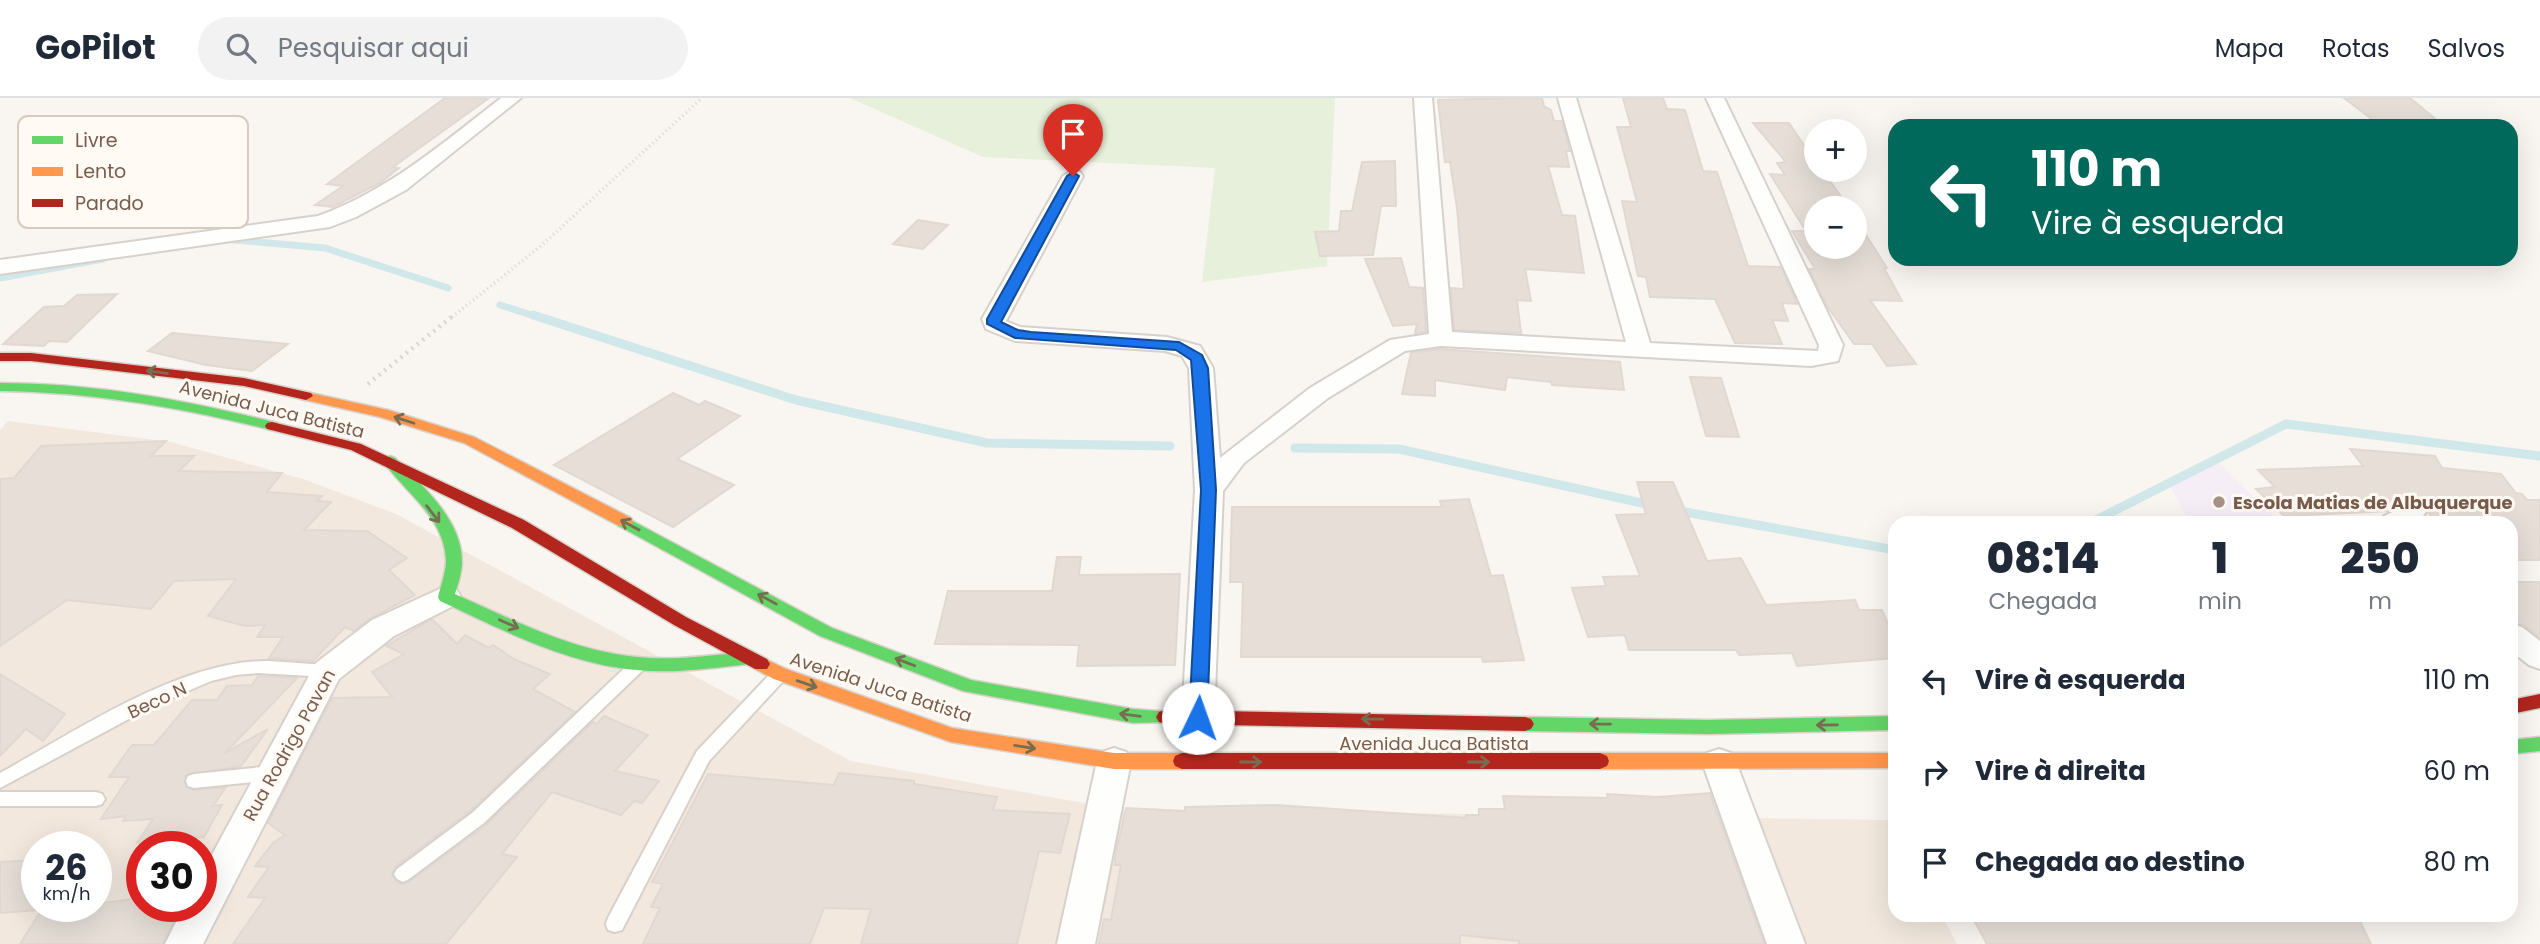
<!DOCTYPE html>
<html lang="pt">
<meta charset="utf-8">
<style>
body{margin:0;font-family:Poppins,sans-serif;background:#f2f2f3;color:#1f2937;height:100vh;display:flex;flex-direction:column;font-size:26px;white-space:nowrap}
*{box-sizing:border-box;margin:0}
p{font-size:23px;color:#747a83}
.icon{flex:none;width:38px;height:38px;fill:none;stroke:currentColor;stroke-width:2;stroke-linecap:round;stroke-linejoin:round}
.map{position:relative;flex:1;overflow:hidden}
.side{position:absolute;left:1888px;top:418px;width:630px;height:406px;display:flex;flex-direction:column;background:#fff;border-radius:21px;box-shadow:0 7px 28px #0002}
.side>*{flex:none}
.top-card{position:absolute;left:1888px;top:21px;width:630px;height:147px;border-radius:21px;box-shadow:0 7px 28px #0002;background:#00695c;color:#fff;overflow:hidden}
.buttons{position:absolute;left:1804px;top:21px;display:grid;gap:14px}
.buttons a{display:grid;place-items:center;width:63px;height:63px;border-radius:50%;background:#fff;box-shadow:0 7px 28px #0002;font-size:35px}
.speed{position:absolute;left:21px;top:733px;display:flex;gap:14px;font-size:35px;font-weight:700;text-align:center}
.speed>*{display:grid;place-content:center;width:91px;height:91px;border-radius:50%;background:#fff;box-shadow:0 7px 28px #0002;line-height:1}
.speed small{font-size:18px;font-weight:400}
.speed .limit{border:10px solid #d22;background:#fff;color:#111}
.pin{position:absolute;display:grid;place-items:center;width:60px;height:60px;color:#fff;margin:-72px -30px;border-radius:50% 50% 50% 0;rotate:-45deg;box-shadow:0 0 7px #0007}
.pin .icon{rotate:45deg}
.me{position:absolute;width:77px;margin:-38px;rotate:3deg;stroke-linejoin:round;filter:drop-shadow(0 0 5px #0008)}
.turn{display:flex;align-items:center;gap:24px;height:147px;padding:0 28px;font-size:32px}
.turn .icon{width:91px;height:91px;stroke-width:2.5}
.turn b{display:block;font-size:49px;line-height:60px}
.eta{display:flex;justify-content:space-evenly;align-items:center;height:119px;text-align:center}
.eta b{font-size:42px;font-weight:800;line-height:49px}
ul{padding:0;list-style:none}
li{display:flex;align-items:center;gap:21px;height:91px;padding:0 28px}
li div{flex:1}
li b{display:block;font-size:26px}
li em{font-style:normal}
header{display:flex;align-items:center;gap:42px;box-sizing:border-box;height:98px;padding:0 35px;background:#fff;border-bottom:2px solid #e0e1e3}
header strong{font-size:33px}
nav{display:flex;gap:38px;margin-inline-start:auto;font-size:24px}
.search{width:490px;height:63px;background:#f2f2f3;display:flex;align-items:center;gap:18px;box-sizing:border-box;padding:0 24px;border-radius:38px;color:#747a83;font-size:26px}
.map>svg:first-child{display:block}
.residential{fill:#f2e8de;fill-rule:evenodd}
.education{fill:#f6eef6}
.green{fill:#e7f0db}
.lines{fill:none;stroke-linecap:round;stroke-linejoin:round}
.stream-far1{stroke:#d0e8ea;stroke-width:7}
.stream{stroke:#d0e8ea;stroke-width:9}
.building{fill:#e6ded7;stroke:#e2d8d2;stroke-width:2}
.lane-casing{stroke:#d7d1cb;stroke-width:4}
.street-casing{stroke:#d7d1cb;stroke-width:4}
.fast-casing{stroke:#d9d2cb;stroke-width:3}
.slow-casing{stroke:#d9d2cb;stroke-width:3}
.jam-casing{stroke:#d9d2cb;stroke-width:3}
.path-far1{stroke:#dcd5d0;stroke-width:3.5;stroke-dasharray:1 3.5;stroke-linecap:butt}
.path{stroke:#dcd5d0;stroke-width:4.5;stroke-dasharray:2 5;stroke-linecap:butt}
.lane{fill:#fefefd;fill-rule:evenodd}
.street{fill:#fefefd;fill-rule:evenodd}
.fast{fill:#63d668;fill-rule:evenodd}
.slow{fill:#ff974d;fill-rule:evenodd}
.jam{fill:#b3261e;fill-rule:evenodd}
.oneway{stroke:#776e51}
.route{fill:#1a73e8;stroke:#114b97;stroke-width:2}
.poi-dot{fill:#a69286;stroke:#fffaf3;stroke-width:2.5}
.labels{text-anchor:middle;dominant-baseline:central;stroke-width:6;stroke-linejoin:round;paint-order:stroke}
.street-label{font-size:18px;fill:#7a5c4d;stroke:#fffaf3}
.poi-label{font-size:18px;font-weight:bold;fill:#7a5c4d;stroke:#fffaf3;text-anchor:start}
.key{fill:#fffaf3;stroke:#d7cbc1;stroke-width:2}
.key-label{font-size:19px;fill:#7a5c4d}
</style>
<header>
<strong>GoPilot</strong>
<div class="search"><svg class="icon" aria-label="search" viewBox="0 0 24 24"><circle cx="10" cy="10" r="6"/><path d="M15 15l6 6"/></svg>Pesquisar aqui</div>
<nav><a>Mapa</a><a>Rotas</a><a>Salvos</a></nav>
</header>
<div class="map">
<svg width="2540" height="846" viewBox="0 0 2540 846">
<rect width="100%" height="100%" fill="#f9f5f0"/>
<path class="residential" d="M 8,323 L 171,344 L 306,382 L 396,416 L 851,663 L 1117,711 L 1891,722 L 1895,730 L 1895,817 L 1942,817 L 1957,846 L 0,846 L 0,332 ZM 37,749 L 96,749 L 96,808 L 37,808 ZM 142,749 L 201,749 L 201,808 L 142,808 Z"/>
<polygon class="education" points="2218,364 2280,424 2282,425 2190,425 2168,384"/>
<polygon class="green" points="850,0 1335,0 1327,168 1202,184 1215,70 983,59"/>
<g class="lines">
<g class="stream-far1">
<polyline points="224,141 325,150 448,190"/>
<polyline points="0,180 103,161"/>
<polyline points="500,207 538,219"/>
</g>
<g class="stream">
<polyline points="533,217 796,302 987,345 1170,348"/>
<polyline points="1295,350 1399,351 1655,408"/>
<polyline points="1674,412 1895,452"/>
<polyline points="2090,425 2286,326 2540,358"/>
</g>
</g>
<g class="building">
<polygon points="445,0 489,0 393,69 399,70 380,85 333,109 315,107 343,88 327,86"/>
<polygon points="1515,0 1542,0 1544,8 1551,12 1554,23 1562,23 1570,53 1566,53 1569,69 1548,68 1562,117 1575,118 1584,175 1525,171 1531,203 1517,202 1521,235 1454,232 1451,190 1464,191 1457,110 1450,64 1445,64 1438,2"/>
<polygon points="1623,0 1663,0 1667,11 1685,12 1703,73 1717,74 1748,168 1781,169 1797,206 1782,205 1788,223 1772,222 1782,246 1735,245 1715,201 1650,199 1646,179 1638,178 1622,103 1637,104 1617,29 1631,29"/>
<polygon points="2344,0 2410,0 2444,28 2377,25"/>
<polygon points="1753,25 1789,25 1816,65 1816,72 1822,72 1840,97 1848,110 1816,110 1816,149 1855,149 1855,120 1887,170 1884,170 1902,203 1870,202 1916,266 1887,268 1872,246 1854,246 1827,208 1809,171 1815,171 1792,133 1806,133 1770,76 1785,77 1777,65 1786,64"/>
<polygon points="1395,63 1396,108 1381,108 1373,157 1320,158 1315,134 1339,133 1341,113 1352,113 1362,64"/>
<polygon points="918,122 948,127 923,151 893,146"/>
<polygon points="1401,160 1409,189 1423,190 1426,234 1415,235 1417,226 1393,228 1365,161"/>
<polygon points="117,196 67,244 49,243 44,248 3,246 44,209 64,208 77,197"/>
<polygon points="172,235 288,246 252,273 206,267 148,253"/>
<polygon points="1441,251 1620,264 1624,292 1552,287 1551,284 1507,279 1505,292 1435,282 1435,298 1402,296 1411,255"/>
<polygon points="1690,279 1721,280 1739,339 1706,338"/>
<polygon points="673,295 699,307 705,303 740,318 677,361 734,387 673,429 554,367"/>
<polygon points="166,343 151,358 194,358 179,373 282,375 267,394 322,398 317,403 331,404 304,432 367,433 407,460 389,472 415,497 371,520 354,533 345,529 313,563 269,560 283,539 257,539 265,527 245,528 208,518 236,481 174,483 151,511 67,502 0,548 0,381 14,380 41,348"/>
<polygon points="2350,351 2435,358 2442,370 2501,376 2516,395 2522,396 2527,402 2540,402 2540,462 2515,462 2511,458 2511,425 2435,425 2424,406 2413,402 2389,413 2284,418 2256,391 2275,389 2258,372 2363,368"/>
<polygon points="1637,384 1673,384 1707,463 1741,460 1766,507 1855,502 1859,512 1882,512 1895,542 1895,560 1797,568 1792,555 1739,557 1736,552 1629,552 1625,537 1588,539 1572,490 1606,488 1603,479 1640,478 1616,417 1646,416"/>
<polygon points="1469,401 1491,478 1503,477 1524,562 1483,564 1482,559 1241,559 1243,484 1230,484 1232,409 1442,409 1440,403"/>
<polygon points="1057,459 1081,459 1079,477 1180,476 1175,567 1077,568 1079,547 935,546 948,493 1052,493"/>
<polygon points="2511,484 2540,484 2540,540 2524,527 2511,524"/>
<polygon points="432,521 457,546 465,537 489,550 493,547 514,561 550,576 533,591 575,614 470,713 395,769 392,777 396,783 402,786 410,783 486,727 593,624 597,626 604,618 648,637 615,673 659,683 642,705 634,703 621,717 552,694 502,756 517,759 446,846 233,846 265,800 248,799 269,769 255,768 273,745 285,737 268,725 332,600 392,599 372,574 404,556 386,548"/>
<polygon points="0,576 65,616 43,643 26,631 0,658"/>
<polygon points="258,578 297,580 225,655 268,631 241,668 186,677 186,689 193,692 226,689 213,708 222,707 204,739 137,745 153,721 123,723 126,718 101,721 129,679 109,679 132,647 154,647 192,602 217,602 227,588 252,587"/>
<polygon points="839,675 914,683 914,686 997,699 993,712 1070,716 1060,755 1039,753 1017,846 861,846 871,811 824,810 810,846 643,846 660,810 651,809 663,786 652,784 708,676 834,687"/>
<polygon points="1710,695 1764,846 1519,846 1519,843 1460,837 1460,846 1099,846 1104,821 1111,822 1121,767 1115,767 1115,759 1126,710 1185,713 1185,709 1276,707 1466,720 1466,717 1479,717 1479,711 1505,711 1503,698 1608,700 1607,696 1658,699"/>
<polygon points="37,762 37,812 0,815 0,764"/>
<polygon points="142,800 142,808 181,808 162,846 20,846 44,808 96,808 96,806"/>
<polygon points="1971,817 2357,817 2371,846 1987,846"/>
</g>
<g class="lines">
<defs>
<g id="lane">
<polygon points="638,561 644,563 646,567 644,571 484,725 409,781 403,784 397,781 394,776 397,771 472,715 632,563"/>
<path d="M 269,563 L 327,567 L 333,569 L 335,573 L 333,577 L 327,579 L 258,575 L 236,577 L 211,583 L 153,608 L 0,690 L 0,675 C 77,633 180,562 269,563 Z"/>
<polygon points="780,570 786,572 788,576 786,580 709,663 622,832 615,834 608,832 606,826 608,820 697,653 774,572"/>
<polygon points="272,668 278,670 280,675 278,680 272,682 194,690 188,688 186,683 188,678 194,676"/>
<polygon points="0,694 96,694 102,696 105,701 102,706 96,708 0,708"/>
</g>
<g id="street">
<path d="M 501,0 L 521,0 L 406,92 L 356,119 L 330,129 L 0,176 L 0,162 L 318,118 C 388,93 443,45 501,0 Z"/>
<polygon points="1414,0 1432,0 1452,234 1626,244 1558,0 1576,0 1650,245 1818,253 1819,247 1706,0 1724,0 1843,247 1838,263 1811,268 1441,248 1405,253 1328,300 1244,365 1223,393 1214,620 1209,629 1198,633 1187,629 1182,620 1195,392 1189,270 1182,258 1165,253 1015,243 986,231 982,221 1063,78 1073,72 1080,74 1083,78 1006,223 1020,229 1167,239 1200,248 1213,270 1220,360 1310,290 1390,242 1429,236"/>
<path d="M 2412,405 L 2422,407 L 2426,414 C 2416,430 2397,425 2380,425 L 2384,418 Z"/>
<polygon points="446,488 457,492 461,499 457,506 394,538 339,581 203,846 165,846 184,808 201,808 201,777 316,565 372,522"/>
<polygon points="2511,526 2522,529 2540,543 2540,571 2529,567 2511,553"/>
<polygon points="1114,650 1126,654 1131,663 1095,846 1057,846 1097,663 1102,654"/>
<polygon points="1719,651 1731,655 1736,664 1805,846 1767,846 1702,664 1707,655"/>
</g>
<g id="fast">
<path d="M 0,285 C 94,285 186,302 277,325 L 279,328 L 272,332 C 182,310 93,294 0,293 Z"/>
<path d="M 390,358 L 395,360 C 422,388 462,421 462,464 C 462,475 458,486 455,496 C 513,522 572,553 637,559 C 674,563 712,557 749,554 L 755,555 L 758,560 L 755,565 L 749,566 C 712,570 674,576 637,572 C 567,566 503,532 440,503 L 438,499 C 441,487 446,474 446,462 C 444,418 405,395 383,363 Z"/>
<polygon points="625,419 832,530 971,582 1133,611 1171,614 1174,619 1171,624 1133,625 963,593 820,538 619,428 617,424"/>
<polygon points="1895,618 1895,632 1708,636 1525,633 1519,631 1516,626 1519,621 1525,619 1708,622"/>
<polygon points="2540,639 2540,653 2511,656 2511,642"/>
</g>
<g id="slow">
<polygon points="306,294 388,312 474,339 631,420 633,424 631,428 619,428 464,345 380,319 301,301 299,298"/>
<polygon points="761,559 786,571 952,630 1114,655 1182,655 1189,658 1191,663 1189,668 1182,671 1114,671 951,644 774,581 755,571 752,566 755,561"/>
<polygon points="1600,655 1895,655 1895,670 1600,671 1593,668 1591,663 1593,658"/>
</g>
<g id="jam">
<polygon points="0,255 31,255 244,280 311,295 313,298 306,302 244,288 31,263 0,263"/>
<polygon points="272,324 361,346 524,422 686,519 767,561 770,566 767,571 755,571 674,527 512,430 351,352 267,331 265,328 267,325"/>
<polygon points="2540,596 2540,610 2511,616 2511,602"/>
<polygon points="1165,612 1525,619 1531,621 1534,626 1531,631 1525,633 1165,626 1159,624 1156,619 1159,614"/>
<polygon points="1182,655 1600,655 1607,658 1609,663 1607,668 1600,671 1182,671 1175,668 1173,663 1175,658"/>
</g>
</defs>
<use href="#lane" class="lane-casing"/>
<use href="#street" class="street-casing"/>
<use href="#fast" class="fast-casing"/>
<use href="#slow" class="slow-casing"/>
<use href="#jam" class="jam-casing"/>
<polyline class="path-far1" points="452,219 542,147 702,0"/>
<polyline class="path" points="368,286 454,217"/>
<use href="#lane" class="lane"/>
<use href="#street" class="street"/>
<use href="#fast" class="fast"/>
<use href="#slow" class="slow"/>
<use href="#jam" class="jam"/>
</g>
<defs><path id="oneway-shaft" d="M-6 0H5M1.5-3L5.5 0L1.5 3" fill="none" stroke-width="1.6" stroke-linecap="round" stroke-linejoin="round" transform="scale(1.75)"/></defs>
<g class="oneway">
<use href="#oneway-shaft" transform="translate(157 274) rotate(-173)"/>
<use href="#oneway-shaft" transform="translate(404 322) rotate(-162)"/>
<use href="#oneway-shaft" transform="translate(433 416) rotate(52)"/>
<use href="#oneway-shaft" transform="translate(630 427) rotate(-152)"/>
<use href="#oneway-shaft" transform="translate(767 501) rotate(-151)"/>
<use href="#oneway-shaft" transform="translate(509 526) rotate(24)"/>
<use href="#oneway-shaft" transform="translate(905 564) rotate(-159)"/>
<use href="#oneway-shaft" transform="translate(807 586) rotate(19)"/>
<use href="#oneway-shaft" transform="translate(1130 617) rotate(-173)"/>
<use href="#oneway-shaft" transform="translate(1372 621) rotate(-179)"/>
<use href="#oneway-shaft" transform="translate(1600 626) rotate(-179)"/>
<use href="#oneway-shaft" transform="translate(1827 627) rotate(179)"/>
<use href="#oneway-shaft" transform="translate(1025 649) rotate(9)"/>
<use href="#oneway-shaft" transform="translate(1251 664)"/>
<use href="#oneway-shaft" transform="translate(1479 664)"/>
</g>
<polygon class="route" points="1073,74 1079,78 1001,224 1018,232 1031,234 1179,244 1202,257 1208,270 1216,392 1207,620 1198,627 1189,620 1201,392 1191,262 1176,252 1015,240 987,226 987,221 1067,78"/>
<circle class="poi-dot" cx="2219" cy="404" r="7"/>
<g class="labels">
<g class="street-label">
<text transform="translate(272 311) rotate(14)">Avenida Juca Batista</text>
<text transform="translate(881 589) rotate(18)">Avenida Juca Batista</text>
<text transform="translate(157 602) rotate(-25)">Beco N</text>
<text x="1434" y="645">Avenida Juca Batista</text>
<text transform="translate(289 647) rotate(-61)">Rua Rodrigo Pavan</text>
</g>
<g class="poi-label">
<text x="2233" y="404">Escola Matias de Albuquerque</text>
</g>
</g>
<rect x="18" y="18" width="230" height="112" rx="10" class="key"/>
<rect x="32" y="38" width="31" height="8" fill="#63d668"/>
<rect x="32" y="69" width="31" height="9" fill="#ff974d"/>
<rect x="32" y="101" width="31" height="8" fill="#b3261e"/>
<g class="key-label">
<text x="75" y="49">Livre</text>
<text x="75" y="80">Lento</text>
<text x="75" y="112">Parado</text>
</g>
</svg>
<div class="buttons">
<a>+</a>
<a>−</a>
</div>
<div class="speed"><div>26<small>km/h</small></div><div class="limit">30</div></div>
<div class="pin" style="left:1073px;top:78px;background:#d93025"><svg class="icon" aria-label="arrive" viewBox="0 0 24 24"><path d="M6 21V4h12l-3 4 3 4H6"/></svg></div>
<svg class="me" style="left:1198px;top:620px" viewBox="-20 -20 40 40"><circle r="19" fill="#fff"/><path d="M0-13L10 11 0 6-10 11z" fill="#1a73e8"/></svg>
<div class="top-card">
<div class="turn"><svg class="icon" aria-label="left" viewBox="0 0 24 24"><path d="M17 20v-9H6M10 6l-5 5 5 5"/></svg><div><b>110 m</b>Vire à esquerda</div></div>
</div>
<section class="side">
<div class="eta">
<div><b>08:14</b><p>Chegada</p></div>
<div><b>1</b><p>min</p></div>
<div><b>250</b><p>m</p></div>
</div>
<ul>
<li><svg class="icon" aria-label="left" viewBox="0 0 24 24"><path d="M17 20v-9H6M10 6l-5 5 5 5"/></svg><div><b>Vire à esquerda</b></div><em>110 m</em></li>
<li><svg class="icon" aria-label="right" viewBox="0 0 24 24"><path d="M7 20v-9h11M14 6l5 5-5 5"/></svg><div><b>Vire à direita</b></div><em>60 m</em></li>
<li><svg class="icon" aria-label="arrive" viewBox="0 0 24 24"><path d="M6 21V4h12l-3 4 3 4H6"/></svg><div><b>Chegada ao destino</b></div><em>80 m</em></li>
</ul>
</section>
</div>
